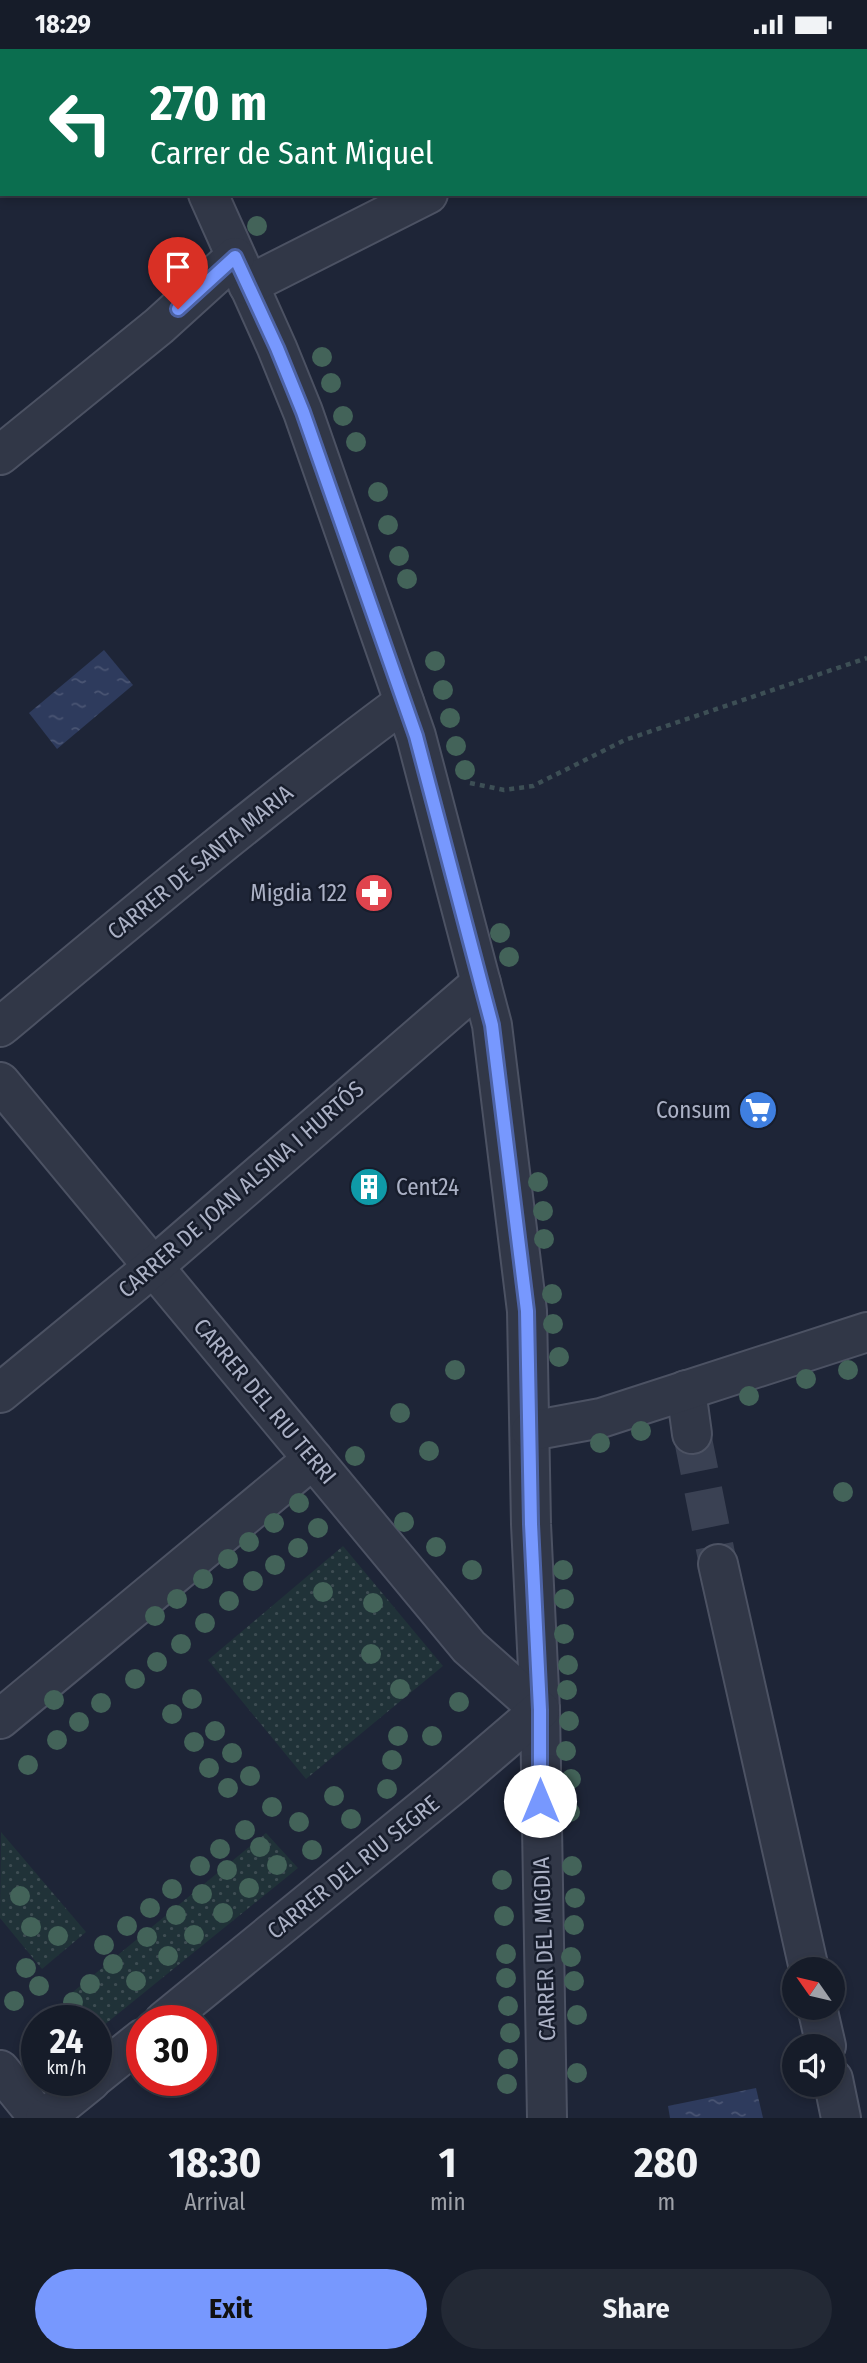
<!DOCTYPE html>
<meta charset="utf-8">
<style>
body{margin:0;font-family:"Fira Sans Condensed",sans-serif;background:#232935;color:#f1f3f6;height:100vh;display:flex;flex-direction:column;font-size:26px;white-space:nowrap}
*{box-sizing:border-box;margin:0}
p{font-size:23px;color:#9ea1a8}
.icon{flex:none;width:38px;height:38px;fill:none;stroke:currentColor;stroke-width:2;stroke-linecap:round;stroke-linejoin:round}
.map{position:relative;height:2069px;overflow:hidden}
.panel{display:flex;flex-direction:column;background:#161c29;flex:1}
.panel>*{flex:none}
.top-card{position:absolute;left:0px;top:0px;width:868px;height:147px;box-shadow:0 4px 10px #0003,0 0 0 2px #353a46;background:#0b6e4f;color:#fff;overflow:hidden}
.needle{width:46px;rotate:304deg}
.controls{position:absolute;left:782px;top:1908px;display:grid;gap:14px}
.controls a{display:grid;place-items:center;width:63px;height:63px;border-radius:50%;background:#161c29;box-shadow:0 4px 10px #0003,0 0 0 2px #353a46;font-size:35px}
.speed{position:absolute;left:21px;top:1956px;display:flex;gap:14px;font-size:35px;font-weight:700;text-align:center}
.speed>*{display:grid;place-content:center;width:91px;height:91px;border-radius:50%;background:#161c29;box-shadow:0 4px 10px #0003,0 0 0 2px #353a46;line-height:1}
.speed small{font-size:18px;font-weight:400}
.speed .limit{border:10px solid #d22;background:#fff;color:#111}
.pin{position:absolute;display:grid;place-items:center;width:60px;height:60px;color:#fff;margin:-72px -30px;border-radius:50% 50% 50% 0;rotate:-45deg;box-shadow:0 0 7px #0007}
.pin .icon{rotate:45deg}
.me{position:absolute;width:77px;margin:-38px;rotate:0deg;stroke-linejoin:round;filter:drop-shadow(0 0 5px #0008)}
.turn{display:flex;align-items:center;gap:24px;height:147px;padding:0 35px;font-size:32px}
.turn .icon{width:91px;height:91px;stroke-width:2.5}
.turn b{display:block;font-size:49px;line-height:60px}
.eta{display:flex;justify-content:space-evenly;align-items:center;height:119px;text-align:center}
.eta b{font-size:42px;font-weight:700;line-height:49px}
.primary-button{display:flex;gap:14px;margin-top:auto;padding:14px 35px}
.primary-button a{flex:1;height:80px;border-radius:42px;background:#7798fe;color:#111;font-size:28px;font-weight:700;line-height:80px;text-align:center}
.primary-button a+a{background:#232935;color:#f1f3f6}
.status{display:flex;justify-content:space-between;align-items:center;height:49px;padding:0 35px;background:#161c29;direction:ltr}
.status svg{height:19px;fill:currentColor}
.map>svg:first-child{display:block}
.park{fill:url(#park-dots)}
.water{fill:url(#water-ripples)}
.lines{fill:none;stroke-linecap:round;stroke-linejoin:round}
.minor-tunnel{stroke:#3a4153;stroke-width:38;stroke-dasharray:38 19;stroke-linecap:butt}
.minor-casing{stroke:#4c5263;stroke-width:42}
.path{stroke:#3d4f55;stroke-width:4.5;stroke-dasharray:5 5;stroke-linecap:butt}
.minor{stroke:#313747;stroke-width:38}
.tree{fill:#436359}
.route-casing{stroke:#4d63a5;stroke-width:18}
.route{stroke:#7798fe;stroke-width:12}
.labels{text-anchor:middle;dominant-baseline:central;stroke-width:5;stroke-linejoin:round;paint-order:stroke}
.street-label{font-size:23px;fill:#abb1c5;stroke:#171d2c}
.poi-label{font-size:23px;fill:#abb1c5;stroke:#171d2c;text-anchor:end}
</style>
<div class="status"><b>18:29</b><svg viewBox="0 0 49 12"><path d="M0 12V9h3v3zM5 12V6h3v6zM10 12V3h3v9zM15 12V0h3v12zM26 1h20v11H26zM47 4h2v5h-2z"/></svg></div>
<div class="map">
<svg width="867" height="2069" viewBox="0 0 867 2069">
<defs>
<pattern id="park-dots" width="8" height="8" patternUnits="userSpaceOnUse" patternTransform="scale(1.75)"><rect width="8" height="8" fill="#203238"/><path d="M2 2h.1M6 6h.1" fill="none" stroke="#3e4d53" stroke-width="1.8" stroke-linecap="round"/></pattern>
<pattern id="water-ripples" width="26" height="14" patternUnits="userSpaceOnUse" patternTransform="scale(1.75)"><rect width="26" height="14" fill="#2e3b5d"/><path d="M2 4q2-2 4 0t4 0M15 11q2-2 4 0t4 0" fill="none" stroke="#4a5573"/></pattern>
</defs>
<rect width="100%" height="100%" fill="#1e2537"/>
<g class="park">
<polygon points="343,1497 443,1617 306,1730 208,1611"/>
<polygon points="1,1783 86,1883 42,1920 0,1869"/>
<polygon points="266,1784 298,1819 98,1981 96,1972 90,1972 68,1947"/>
</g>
<g class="water">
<polygon points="104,601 133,636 57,700 29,664"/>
<polygon points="756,2039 763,2069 670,2069 668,2057"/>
</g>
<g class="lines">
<polyline class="minor-tunnel" points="692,1385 718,1515"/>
<defs>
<g id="minor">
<polyline points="130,0 131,2"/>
<polyline points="700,2 704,0"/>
<polyline points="208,145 277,299 303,363 416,687 492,976 527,1262 531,1475 540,1661 547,2069"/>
<polyline points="248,236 428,145"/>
<polyline points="0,406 159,277 235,208"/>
<path d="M 0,978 C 133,867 265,756 404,653"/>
<polyline points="0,1033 469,1598 540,1661"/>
<polyline points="686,1341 692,1385"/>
<polyline points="0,1344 153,1218 481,934"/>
<polyline points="531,1382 601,1369 867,1283"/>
<polyline points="718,1515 809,1920"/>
<polyline points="0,1670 313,1410"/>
<polyline points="817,1958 826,1997"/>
<polyline points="164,1972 455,1734 540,1661"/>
<polyline points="0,2021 39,2069"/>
<polyline points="96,2027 142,1990"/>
<polyline points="833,2030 841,2069"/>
<polyline points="45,2069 91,2032"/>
</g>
</defs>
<use href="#minor" class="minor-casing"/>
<polyline class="path" points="470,734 504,741 533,737 625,691 867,609"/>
<use href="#minor" class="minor"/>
</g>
<g class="tree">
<circle cx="257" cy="177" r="10"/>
<circle cx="322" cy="308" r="10"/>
<circle cx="331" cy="334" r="10"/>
<circle cx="343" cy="367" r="10"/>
<circle cx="356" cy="393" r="10"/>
<circle cx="378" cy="443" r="10"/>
<circle cx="388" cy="476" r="10"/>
<circle cx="399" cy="507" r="10"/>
<circle cx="407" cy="530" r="10"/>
<circle cx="435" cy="612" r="10"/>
<circle cx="443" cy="641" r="10"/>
<circle cx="450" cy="669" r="10"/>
<circle cx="456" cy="697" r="10"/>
<circle cx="465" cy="721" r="10"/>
<circle cx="500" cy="884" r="10"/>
<circle cx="509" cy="908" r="10"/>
<circle cx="538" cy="1133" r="10"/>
<circle cx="543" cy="1162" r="10"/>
<circle cx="544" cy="1190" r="10"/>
<circle cx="552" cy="1245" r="10"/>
<circle cx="553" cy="1275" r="10"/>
<circle cx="559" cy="1308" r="10"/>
<circle cx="455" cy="1321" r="10"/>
<circle cx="848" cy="1321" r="10"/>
<circle cx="806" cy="1330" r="10"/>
<circle cx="749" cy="1347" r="10"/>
<circle cx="400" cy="1364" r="10"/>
<circle cx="641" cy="1382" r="10"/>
<circle cx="600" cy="1394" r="10"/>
<circle cx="429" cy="1402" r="10"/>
<circle cx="355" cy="1407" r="10"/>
<circle cx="843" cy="1443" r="10"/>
<circle cx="299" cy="1454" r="10"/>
<circle cx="404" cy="1473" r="10"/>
<circle cx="274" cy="1474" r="10"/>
<circle cx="318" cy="1479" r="10"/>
<circle cx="249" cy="1493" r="10"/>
<circle cx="436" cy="1498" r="10"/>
<circle cx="298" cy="1499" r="10"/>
<circle cx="228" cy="1510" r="10"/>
<circle cx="275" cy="1516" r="10"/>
<circle cx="472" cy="1521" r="10"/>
<circle cx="563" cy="1521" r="10"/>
<circle cx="203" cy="1530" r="10"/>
<circle cx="253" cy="1532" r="10"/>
<circle cx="323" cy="1543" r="10"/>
<circle cx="177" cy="1550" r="10"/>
<circle cx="564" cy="1550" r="10"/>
<circle cx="229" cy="1552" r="10"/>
<circle cx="373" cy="1554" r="10"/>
<circle cx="155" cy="1567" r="10"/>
<circle cx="205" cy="1574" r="10"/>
<circle cx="564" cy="1585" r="10"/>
<circle cx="181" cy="1595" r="10"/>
<circle cx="371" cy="1605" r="10"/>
<circle cx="157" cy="1613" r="10"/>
<circle cx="568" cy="1616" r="10"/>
<circle cx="135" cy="1630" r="10"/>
<circle cx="400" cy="1640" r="10"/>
<circle cx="567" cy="1641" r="10"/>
<circle cx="192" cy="1650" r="10"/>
<circle cx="54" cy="1651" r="10"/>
<circle cx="459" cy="1653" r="10"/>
<circle cx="101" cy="1654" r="10"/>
<circle cx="172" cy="1665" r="10"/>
<circle cx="569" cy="1672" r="10"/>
<circle cx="79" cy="1673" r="10"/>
<circle cx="215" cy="1682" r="10"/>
<circle cx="398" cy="1687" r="10"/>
<circle cx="432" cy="1687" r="10"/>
<circle cx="57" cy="1691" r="10"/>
<circle cx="194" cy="1693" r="10"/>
<circle cx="566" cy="1702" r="10"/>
<circle cx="232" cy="1704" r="10"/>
<circle cx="392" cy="1711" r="10"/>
<circle cx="28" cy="1716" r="10"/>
<circle cx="209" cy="1719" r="10"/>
<circle cx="250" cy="1727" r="10"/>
<circle cx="571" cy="1730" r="10"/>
<circle cx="228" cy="1739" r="10"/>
<circle cx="387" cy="1740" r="10"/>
<circle cx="334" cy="1747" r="10"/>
<circle cx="272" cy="1758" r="10"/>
<circle cx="570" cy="1763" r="10"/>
<circle cx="351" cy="1770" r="10"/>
<circle cx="299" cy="1773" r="10"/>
<circle cx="245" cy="1781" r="10"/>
<circle cx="260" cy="1798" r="10"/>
<circle cx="220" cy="1800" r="10"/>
<circle cx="312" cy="1801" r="10"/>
<circle cx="277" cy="1816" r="10"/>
<circle cx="200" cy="1817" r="10"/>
<circle cx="572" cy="1817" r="10"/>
<circle cx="227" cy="1821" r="10"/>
<circle cx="502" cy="1831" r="10"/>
<circle cx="249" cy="1839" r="10"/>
<circle cx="172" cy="1840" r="10"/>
<circle cx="202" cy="1845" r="10"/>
<circle cx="20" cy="1847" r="10"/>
<circle cx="575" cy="1849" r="10"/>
<circle cx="150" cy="1859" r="10"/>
<circle cx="223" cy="1864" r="10"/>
<circle cx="176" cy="1866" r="10"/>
<circle cx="504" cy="1867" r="10"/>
<circle cx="574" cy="1876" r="10"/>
<circle cx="127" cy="1877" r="10"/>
<circle cx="31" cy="1878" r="10"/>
<circle cx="194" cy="1886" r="10"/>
<circle cx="58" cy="1887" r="10"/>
<circle cx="147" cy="1888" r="10"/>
<circle cx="104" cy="1896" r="10"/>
<circle cx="506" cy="1905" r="10"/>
<circle cx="168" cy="1907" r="10"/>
<circle cx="571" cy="1908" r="10"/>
<circle cx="113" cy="1915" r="10"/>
<circle cx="26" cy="1919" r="10"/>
<circle cx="506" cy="1929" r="10"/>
<circle cx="136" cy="1932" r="10"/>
<circle cx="574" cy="1932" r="10"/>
<circle cx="90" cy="1935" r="10"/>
<circle cx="39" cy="1937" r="10"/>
<circle cx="14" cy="1952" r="10"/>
<circle cx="73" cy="1953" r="10"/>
<circle cx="508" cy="1957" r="10"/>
<circle cx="577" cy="1966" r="10"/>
<circle cx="510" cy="1984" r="10"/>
<circle cx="508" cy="2010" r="10"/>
<circle cx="577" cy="2024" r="10"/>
<circle cx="507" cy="2035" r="10"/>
</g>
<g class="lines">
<defs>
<polyline id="route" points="178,260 235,208 277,299 303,363 416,687 492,976 527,1262 531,1475 540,1661 540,1752"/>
</defs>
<use href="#route" class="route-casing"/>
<use href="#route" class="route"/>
</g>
<defs>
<symbol id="pharmacy-disc" viewBox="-11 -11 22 22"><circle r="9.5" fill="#e0444e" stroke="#171d2c"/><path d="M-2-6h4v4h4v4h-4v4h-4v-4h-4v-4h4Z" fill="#fff"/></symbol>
<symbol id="supermarket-disc" viewBox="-11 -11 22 22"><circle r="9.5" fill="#3f7fe0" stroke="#171d2c"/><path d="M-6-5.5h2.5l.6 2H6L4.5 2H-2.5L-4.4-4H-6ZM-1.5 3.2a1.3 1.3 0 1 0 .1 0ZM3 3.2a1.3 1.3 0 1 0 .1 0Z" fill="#fff"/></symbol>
<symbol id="building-disc" viewBox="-11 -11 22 22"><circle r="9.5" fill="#0f9aa8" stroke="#171d2c"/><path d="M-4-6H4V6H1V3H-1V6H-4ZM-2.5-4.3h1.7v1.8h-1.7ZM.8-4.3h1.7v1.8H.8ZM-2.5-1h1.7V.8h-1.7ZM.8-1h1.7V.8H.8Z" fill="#fff"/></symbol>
</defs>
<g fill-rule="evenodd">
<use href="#pharmacy-disc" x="352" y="822" width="44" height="44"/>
<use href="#supermarket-disc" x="736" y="1039" width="44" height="44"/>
<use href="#building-disc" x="347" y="1116" width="44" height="44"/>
</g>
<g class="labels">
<g class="street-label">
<text transform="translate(200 813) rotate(-39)">CARRER DE SANTA MARIA</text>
<text transform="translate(241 1140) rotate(-41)">CARRER DE JOAN ALSINA I HURTÓS</text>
<text transform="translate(265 1352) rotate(50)">CARRER DEL RIU TERRI</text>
<text transform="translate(353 1818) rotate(-39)">CARRER DEL RIU SEGRE</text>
<text transform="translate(544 1900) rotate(-92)">CARRER DEL MIGDIA</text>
</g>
<g class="poi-label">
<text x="347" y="844">Migdia 122</text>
<text x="731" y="1061">Consum</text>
<text x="396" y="1138" text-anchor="start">Cent24</text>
</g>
</g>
</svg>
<div class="controls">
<a><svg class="needle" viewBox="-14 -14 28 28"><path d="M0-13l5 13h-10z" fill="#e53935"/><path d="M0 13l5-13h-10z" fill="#9ea1a8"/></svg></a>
<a><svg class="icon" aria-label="sound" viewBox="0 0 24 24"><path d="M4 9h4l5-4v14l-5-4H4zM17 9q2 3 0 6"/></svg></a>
</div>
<div class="speed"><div>24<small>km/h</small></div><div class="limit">30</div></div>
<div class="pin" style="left:178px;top:260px;background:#d93025"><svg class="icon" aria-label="arrive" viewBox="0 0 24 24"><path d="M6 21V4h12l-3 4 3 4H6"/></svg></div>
<svg class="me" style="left:540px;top:1752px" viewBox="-20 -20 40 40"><circle r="19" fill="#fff"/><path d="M0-13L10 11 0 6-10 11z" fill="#7798fe"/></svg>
<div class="top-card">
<div class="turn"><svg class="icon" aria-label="left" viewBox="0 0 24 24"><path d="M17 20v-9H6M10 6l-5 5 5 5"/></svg><div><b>270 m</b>Carrer de Sant Miquel</div></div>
</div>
</div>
<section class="panel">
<div class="eta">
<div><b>18:30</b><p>Arrival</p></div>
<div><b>1</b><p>min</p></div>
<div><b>280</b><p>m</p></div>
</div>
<div class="primary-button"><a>Exit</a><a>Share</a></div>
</section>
